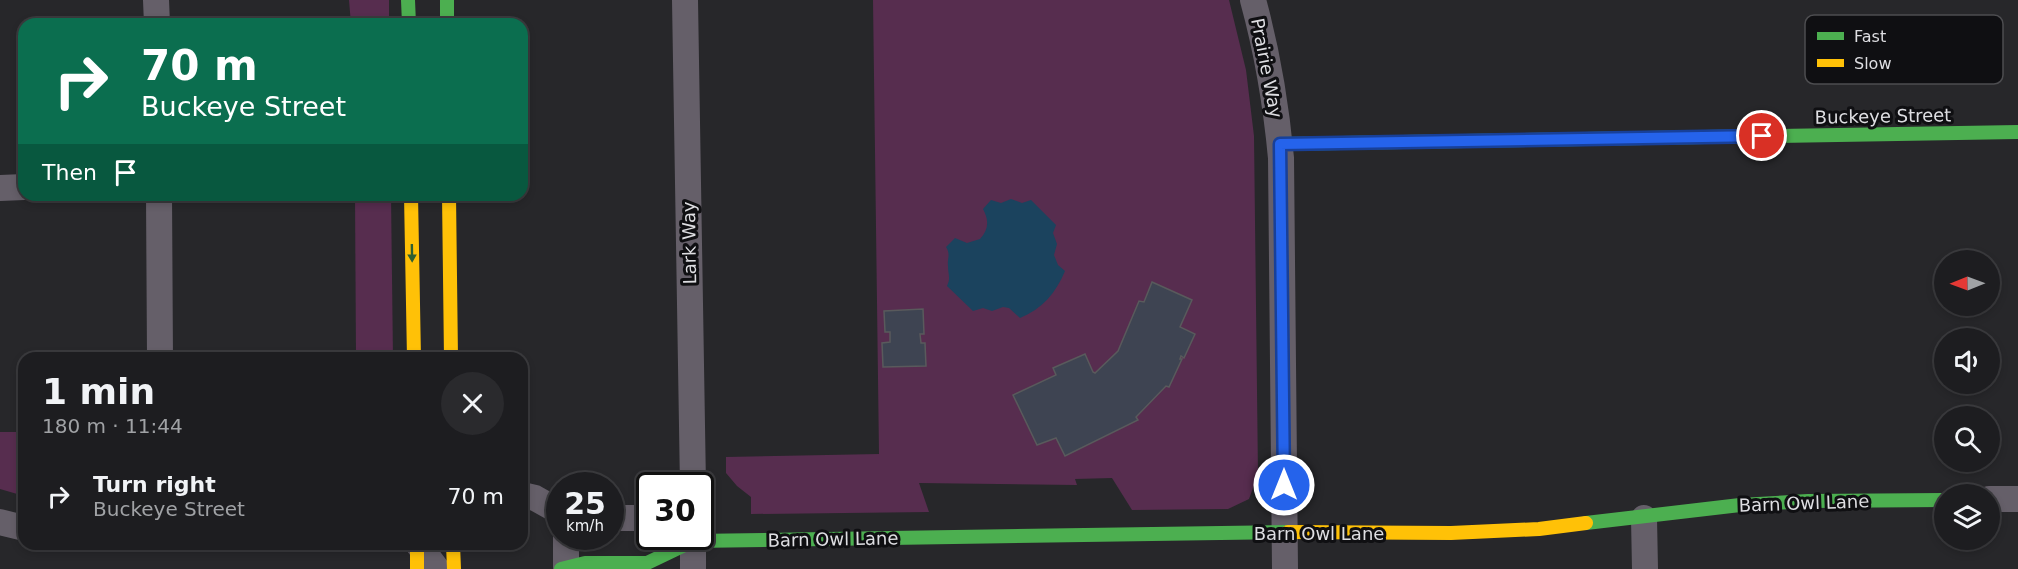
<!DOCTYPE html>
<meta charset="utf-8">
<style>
body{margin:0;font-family:"DejaVu Sans",sans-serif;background:#2a2a2d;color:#f1f3f6;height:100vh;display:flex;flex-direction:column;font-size:22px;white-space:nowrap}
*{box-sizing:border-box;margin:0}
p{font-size:20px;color:#a0a2a5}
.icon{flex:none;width:33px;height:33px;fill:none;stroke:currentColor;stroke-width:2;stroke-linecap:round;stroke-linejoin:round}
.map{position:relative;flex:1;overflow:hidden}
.drawer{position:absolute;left:18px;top:352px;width:510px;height:198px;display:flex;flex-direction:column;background:#1d1d20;border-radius:18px;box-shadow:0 3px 9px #0003,0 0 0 2px #3b3b3e}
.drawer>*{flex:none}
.hud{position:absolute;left:18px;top:18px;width:510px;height:183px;border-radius:18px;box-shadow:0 3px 9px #0003,0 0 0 2px #3b3b3e;background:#0b6e4f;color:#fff;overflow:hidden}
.needle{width:39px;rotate:269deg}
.fabs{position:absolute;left:1934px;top:250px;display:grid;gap:12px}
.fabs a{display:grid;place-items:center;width:66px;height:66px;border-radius:50%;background:#1d1d20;box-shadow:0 3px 9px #0003,0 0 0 2px #3b3b3e;font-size:30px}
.speed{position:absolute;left:546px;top:472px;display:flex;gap:12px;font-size:30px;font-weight:700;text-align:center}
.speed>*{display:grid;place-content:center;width:78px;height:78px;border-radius:50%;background:#1d1d20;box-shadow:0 3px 9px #0003,0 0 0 2px #3b3b3e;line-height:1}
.speed small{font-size:15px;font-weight:400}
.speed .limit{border:3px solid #111;border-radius:9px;background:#fff;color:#111}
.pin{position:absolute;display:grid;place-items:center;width:51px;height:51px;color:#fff;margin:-26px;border:3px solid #fff;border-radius:50%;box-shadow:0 2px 6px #0007}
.me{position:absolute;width:66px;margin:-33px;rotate:0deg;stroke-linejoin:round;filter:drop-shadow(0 0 4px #0008)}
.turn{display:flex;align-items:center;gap:21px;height:126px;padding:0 24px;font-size:27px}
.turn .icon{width:78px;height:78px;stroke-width:2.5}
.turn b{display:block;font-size:42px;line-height:51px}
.then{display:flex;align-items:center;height:57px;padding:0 24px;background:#0003;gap:12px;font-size:22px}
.round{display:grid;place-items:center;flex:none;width:63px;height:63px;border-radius:32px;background:#2a2a2d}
.overview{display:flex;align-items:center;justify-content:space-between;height:102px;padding:0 24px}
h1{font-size:36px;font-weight:600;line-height:45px}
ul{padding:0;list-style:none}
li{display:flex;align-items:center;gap:18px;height:84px;padding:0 24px}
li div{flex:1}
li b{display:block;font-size:22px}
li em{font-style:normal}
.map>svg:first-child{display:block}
.green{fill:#572d4f}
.water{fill:#1b435e}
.building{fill:#3e4452;stroke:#595a5c;stroke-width:1.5}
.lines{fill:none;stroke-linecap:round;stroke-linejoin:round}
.street{stroke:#655f69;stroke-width:26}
.fast{stroke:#4caf50;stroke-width:14}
.slow{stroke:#ffc107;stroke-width:14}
.oneway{fill:#2e5f31}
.route-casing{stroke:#184099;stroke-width:15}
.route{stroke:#2563eb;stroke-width:10}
.labels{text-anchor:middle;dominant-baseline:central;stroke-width:6;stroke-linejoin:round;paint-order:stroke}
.street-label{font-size:18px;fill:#dedee2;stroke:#0f0f12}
.key{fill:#0f0f12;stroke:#4d4d50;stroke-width:1.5}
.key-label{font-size:16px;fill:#dedee2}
</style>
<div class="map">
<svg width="2018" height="569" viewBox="0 0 2018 569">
<rect width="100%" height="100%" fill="#27272a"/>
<g class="green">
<polygon points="349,0 389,0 389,24 351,24"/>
<polygon points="873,0 1229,0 1246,70 1254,136 1258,474 1249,499 1228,509 1132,510 1112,478 1075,479 1077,485 919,483 929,512 751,514 751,497 737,486 726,473 726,457 879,454"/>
<polygon points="355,195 391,195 393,358 356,358"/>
<polygon points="0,432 24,432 24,496 0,489"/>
</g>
<path class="water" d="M 1011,199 L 1022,203 L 1031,200 L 1056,225 L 1053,233 L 1057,244 L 1054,255 L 1058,265 L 1065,271 C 1056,293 1042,309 1020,318 L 1009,308 L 1003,307 L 992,311 L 983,308 L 973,311 L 947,286 C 951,277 948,275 948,266 C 947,258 951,255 946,247 L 955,238 L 967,243 L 980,239 C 989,229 989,220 983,209 L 991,200 L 1001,203 Z"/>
<g class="building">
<polygon points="1152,282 1192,300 1180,327 1195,334 1184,358 1181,356 1180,359 1182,359 1169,387 1166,386 1136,417 1138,420 1065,456 1056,438 1037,445 1013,395 1056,375 1053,368 1085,354 1093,372 1095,373 1118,351 1139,301 1144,302"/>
<polygon points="923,309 924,334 920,334 921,343 925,343 926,366 883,367 882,343 890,342 890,332 885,332 884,311"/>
</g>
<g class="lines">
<g class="street">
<polyline points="156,0 157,24"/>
<polyline points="685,0 693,486"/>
<path d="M 1253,0 C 1267,51 1276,104 1281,158 L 1285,569"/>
<polyline points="0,188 24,187"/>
<polyline points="159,195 160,358"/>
<polyline points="522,495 535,498 560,512"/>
<polyline points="1989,499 2018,499"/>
<polyline points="610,518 646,518 650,519"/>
<polyline points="1644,518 1645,569"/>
<polyline points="0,522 24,528"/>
<polyline points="566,537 566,567"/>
<polyline points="693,537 693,569"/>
<polyline points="418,544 437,569"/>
</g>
<g class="fast">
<polyline points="408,0 409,24"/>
<polyline points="447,0 447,24"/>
<polyline points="1280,144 2018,132"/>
<polyline points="1586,523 1740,505 1808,501 1944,500"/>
<polyline points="561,569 585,563 647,563 693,541 1288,532"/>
</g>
<g class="slow">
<polyline points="411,195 414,358"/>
<polyline points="449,195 451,358"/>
<polyline points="1288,532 1451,533 1539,529 1586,523"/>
<polyline points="417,544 417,569"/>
<polyline points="453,544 454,569"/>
</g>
</g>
<defs><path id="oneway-solid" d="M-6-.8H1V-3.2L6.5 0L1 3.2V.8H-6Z" transform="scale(1.5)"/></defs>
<use class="oneway" href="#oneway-solid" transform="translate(412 253) rotate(89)"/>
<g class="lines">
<defs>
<polyline id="route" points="1284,485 1280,144 1762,136"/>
</defs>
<use href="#route" class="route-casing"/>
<use href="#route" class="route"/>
</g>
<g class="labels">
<g class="street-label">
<text transform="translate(1267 68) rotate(79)">Prairie Way</text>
<text transform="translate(1883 116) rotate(-1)">Buckeye Street</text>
<text transform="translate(689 243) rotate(-91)">Lark Way</text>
<text transform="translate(1804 503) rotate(-2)">Barn Owl Lane</text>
<text x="1319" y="533">Barn Owl Lane</text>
<text transform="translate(833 539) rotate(-1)">Barn Owl Lane</text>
</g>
</g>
<rect x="1805" y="15" width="198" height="69" rx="9" class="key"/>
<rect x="1817" y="32" width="27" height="8" fill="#4caf50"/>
<rect x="1817" y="59" width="27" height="8" fill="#ffc107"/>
<g class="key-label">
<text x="1854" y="42">Fast</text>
<text x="1854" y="69">Slow</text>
</g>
</svg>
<div class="fabs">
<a><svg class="needle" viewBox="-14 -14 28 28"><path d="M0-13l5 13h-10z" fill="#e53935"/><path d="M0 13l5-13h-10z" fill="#a0a2a5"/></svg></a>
<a><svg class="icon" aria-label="sound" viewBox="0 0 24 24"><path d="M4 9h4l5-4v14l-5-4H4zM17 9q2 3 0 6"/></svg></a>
<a><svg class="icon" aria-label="search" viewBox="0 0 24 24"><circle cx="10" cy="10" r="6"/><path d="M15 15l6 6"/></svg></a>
<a><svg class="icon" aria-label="layers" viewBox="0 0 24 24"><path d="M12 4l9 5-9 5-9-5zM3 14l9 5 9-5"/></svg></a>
</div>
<div class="speed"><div>25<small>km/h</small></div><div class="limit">30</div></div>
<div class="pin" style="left:1762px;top:136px;background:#d93025"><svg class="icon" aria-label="arrive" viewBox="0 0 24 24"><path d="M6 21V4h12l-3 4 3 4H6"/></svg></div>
<svg class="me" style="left:1284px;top:485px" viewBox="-20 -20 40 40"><circle r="17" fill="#2563eb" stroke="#fff" stroke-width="3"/><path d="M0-11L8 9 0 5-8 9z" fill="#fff"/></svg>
<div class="hud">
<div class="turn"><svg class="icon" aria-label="right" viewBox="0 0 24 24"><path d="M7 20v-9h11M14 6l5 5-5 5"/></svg><div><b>70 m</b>Buckeye Street</div></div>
<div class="then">Then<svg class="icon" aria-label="arrive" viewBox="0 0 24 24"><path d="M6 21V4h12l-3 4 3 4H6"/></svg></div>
</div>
<section class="drawer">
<div class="overview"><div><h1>1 min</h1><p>180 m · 11:44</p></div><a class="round"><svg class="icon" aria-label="close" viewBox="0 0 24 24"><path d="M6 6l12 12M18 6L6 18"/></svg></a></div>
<ul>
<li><svg class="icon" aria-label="right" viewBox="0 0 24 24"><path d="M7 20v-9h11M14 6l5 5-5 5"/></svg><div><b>Turn right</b><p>Buckeye Street</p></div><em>70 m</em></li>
</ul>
</section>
</div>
